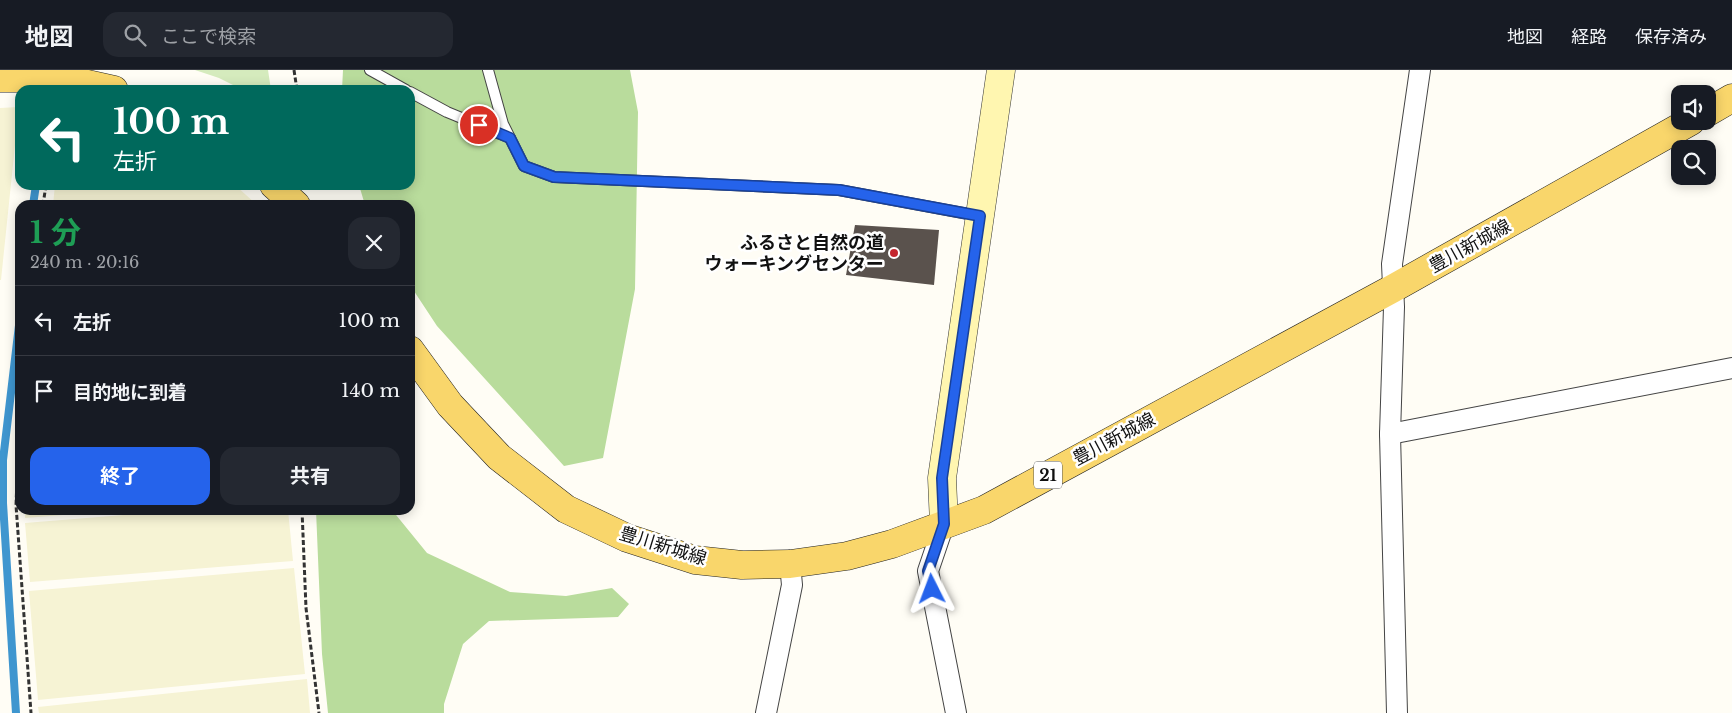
<!DOCTYPE html>
<html lang="ja">
<meta charset="utf-8">
<style>
body{margin:0;font-family:"Libre Baskerville","Noto Sans JP",serif;background:#242831;color:#f1f3f6;height:100vh;display:flex;flex-direction:column;font-size:19px;white-space:nowrap}
*{box-sizing:border-box;margin:0}
p{font-size:16px;color:#9ea1a6}
.icon{flex:none;width:28px;height:28px;fill:none;stroke:currentColor;stroke-width:2;stroke-linecap:round;stroke-linejoin:round}
.map{position:relative;flex:1;overflow:hidden}
.details{position:absolute;left:15px;top:130px;width:400px;height:315px;display:flex;flex-direction:column;background:#171b24;border-radius:15px;box-shadow:0 2px 12px #0003}
.details>*{flex:none}
.top-card{position:absolute;left:15px;top:15px;width:400px;height:105px;border-radius:15px;box-shadow:0 2px 12px #0003;background:#00695c;color:#fff;overflow:hidden}
.fabs{position:absolute;left:1671px;top:15px;display:grid;gap:10px}
.fabs a{display:grid;place-items:center;width:45px;height:45px;border-radius:10px;background:#171b24;box-shadow:0 2px 12px #0003;font-size:25px}
.pin{position:absolute;display:grid;place-items:center;width:42px;height:42px;color:#fff;margin:-21px;border:2px solid #fff;border-radius:50%;box-shadow:0 1px 5px #0007}
.me{position:absolute;width:55px;margin:-28px;rotate:357deg;stroke-linejoin:round;filter:drop-shadow(0 0 4px #0008)}
.turn{display:flex;align-items:center;gap:18px;height:105px;padding:0 15px;font-size:22px}
.turn .icon{width:65px;height:65px;stroke-width:2.5}
.turn b{display:block;font-size:35px;line-height:42px}
.round{display:grid;place-items:center;flex:none;width:52px;height:52px;border-radius:15px;background:#242831}
.overview{display:flex;align-items:center;justify-content:space-between;height:85px;padding:0 15px}
h1{font-size:30px;font-weight:700;line-height:38px;color:#1e9e55}
.primary-button{display:flex;gap:10px;margin-top:auto;padding:10px 15px}
.primary-button a{flex:1;height:58px;border-radius:15px;background:#2563eb;color:#fff;font-size:20px;font-weight:700;line-height:58px;text-align:center}
.primary-button a+a{background:#242831;color:#f1f3f6}
ul{padding:0;list-style:none}
li{display:flex;align-items:center;gap:15px;height:70px;padding:0 15px;border-top:1px solid #363941}
li div{flex:1}
li b{display:block;font-size:19px}
li em{font-style:normal}
header{display:flex;align-items:center;gap:30px;box-sizing:border-box;height:70px;padding:0 25px;background:#171b24;border-bottom:1px solid #363941}
header strong{font-size:24px}
nav{display:flex;gap:28px;margin-inline-start:auto;font-size:18px}
.search{width:350px;height:45px;background:#242831;display:flex;align-items:center;gap:12px;box-sizing:border-box;padding:0 18px;border-radius:15px;color:#9ea1a6;font-size:19px}
.map>svg:first-child{display:block}
.farmland{fill:#f6f3d4}
.green{fill:#d5ebbd}
.forest{fill:#b9dc9c}
.lines{fill:none;stroke-linecap:round;stroke-linejoin:round}
.stream{stroke:#3f96cf;stroke-width:8}
.building{fill:#5a524d}
.lane-casing{stroke:#444;stroke-width:12}
.street-casing{stroke:#444;stroke-width:22}
.secondary-casing{stroke:#333;stroke-width:29}
.primary-casing{stroke:#222;stroke-width:29}
.path{stroke:#333;stroke-width:3;stroke-dasharray:5 2.5;stroke-linecap:butt}
.lane{stroke:#fff;stroke-width:10}
.street{stroke:#fff;stroke-width:20}
.secondary{stroke:#fff6b0;stroke-width:28}
.primary{stroke:#f9d66b;stroke-width:28}
.route-casing{stroke:#184099;stroke-width:12}
.route{stroke:#2563eb;stroke-width:9}
.poi-dot{fill:#c4262e;stroke:#fff;stroke-width:2}
.labels{text-anchor:middle;dominant-baseline:central;stroke-width:5;stroke-linejoin:round;paint-order:stroke}
.shield{fill:#fff;stroke:#585858;stroke-width:1}
.shield-label{font-size:16px;font-weight:bold;fill:#111}
.poi-label{font-size:18px;font-weight:bold;fill:#111;stroke:#fff;text-anchor:end}
.street-label{font-size:18px;fill:#111;stroke:#fff}
</style>
<header>
<strong>地図</strong>
<div class="search"><svg class="icon" aria-label="search" viewBox="0 0 24 24"><circle cx="10" cy="10" r="6"/><path d="M15 15l6 6"/></svg>ここで検索</div>
<nav><a>地図</a><a>経路</a><a>保存済み</a></nav>
</header>
<div class="map">
<svg width="1732" height="643" viewBox="0 0 1732 643">
<rect width="100%" height="100%" fill="#fffdf5"/>
<g class="farmland">
<polygon points="19,37 1,210 0,210 0,38"/>
<polygon points="55,115 235,115 257,135 53,135"/>
<polygon points="25,440 127,440 25,448"/>
<polygon points="185,440 288,440 293,491 30,512 25,453"/>
<polygon points="294,498 305,604 38,630 29,521"/>
<polygon points="307,609 310,643 39,643 38,637"/>
</g>
<polygon class="green" points="195,0 268,0 271,20 243,20 219,8"/>
<g class="forest">
<polygon points="343,0 630,0 638,42 635,219 603,388 564,396 437,256 410,215 410,135 365,135 359,115 410,115 410,20 342,20"/>
<polygon points="316,440 392,440 427,483 510,522 566,526 612,518 629,534 618,547 489,551 463,574 444,634 444,643 328,643 322,584"/>
</g>
<g class="lines">
<g class="stream">
<polyline points="33,135 36,115"/>
<polyline points="16,643 3,433 3,390 20,247"/>
</g>
</g>
<polygon class="building" points="855,155 939,160 934,215 846,205"/>
<g class="lines">
<defs>
<g id="lane">
<polyline points="370,0 406,20"/>
<polyline points="488,0 503,54 524,96 554,107 839,120 979,146"/>
<polyline points="410,22 447,42 510,68"/>
</g>
<g id="street">
<polyline points="1390,364 1732,298"/>
<polyline points="944,454 928,501 956,643"/>
<polyline points="766,643 792,515 790,494"/>
<polyline points="1397,643 1390,364 1394,237 1392,194 1420,0"/>
</g>
<polyline id="secondary" points="944,454 942,408 1001,0"/>
<g id="primary">
<polyline points="0,8 61,8 114,20"/>
<polyline points="1708,42 1732,28"/>
<polyline points="274,115 296,135"/>
<polyline points="410,280 450,335 499,387 566,439 627,468 695,490 742,495 790,494 847,486 892,474 984,440 1392,219 1691,51"/>
</g>
</defs>
<use href="#lane" class="lane-casing"/>
<use href="#street" class="street-casing"/>
<use href="#secondary" class="secondary-casing"/>
<use href="#primary" class="primary-casing"/>
<g class="path">
<polyline points="294,0 297,20"/>
<polyline points="43,135 46,115"/>
<polyline points="20,340 16,435 31,643"/>
<polyline points="302,440 306,538 319,643"/>
</g>
<use href="#lane" class="lane"/>
<use href="#street" class="street"/>
<use href="#secondary" class="secondary"/>
<use href="#primary" class="primary"/>
</g>
<g class="lines">
<defs>
<polyline id="route" points="479,55 510,68 524,96 554,107 839,120 980,146 942,408 944,454 928,501 932,519"/>
</defs>
<use href="#route" class="route-casing"/>
<use href="#route" class="route"/>
</g>
<circle class="poi-dot" cx="894" cy="183" r="5"/>
<g class="labels">
<rect class="shield" x="1034" y="391.5" width="28" height="27" rx="4"/>
<g class="shield-label">
<text x="1048" y="405">21</text>
</g>
<g class="poi-label">
<text x="884" y="173">ふるさと自然の道<tspan x="884" dy="21">ウォーキングセンター</tspan></text>
</g>
<g class="street-label">
<text transform="translate(1470 176) rotate(-29)">豊川新城線</text>
<text transform="translate(1114 369) rotate(-28)">豊川新城線</text>
<text transform="translate(663 476) rotate(17)">豊川新城線</text>
</g>
</g>
</svg>
<div class="fabs">
<a><svg class="icon" aria-label="sound" viewBox="0 0 24 24"><path d="M4 9h4l5-4v14l-5-4H4zM17 9q2 3 0 6"/></svg></a>
<a><svg class="icon" aria-label="search" viewBox="0 0 24 24"><circle cx="10" cy="10" r="6"/><path d="M15 15l6 6"/></svg></a>
</div>
<div class="pin" style="left:479px;top:55px;background:#d93025"><svg class="icon" aria-label="arrive" viewBox="0 0 24 24"><path d="M6 21V4h12l-3 4 3 4H6"/></svg></div>
<svg class="me" style="left:932px;top:519px" viewBox="-20 -20 40 40"><path d="M0-17L14 15 0 8-14 15z" fill="#2563eb" stroke="#fff" stroke-width="4"/></svg>
<div class="top-card">
<div class="turn"><svg class="icon" aria-label="left" viewBox="0 0 24 24"><path d="M17 20v-9H6M10 6l-5 5 5 5"/></svg><div><b>100 m</b>左折</div></div>
</div>
<section class="details">
<div class="overview"><div><h1>1 分</h1><p>240 m · 20:16</p></div><a class="round"><svg class="icon" aria-label="close" viewBox="0 0 24 24"><path d="M6 6l12 12M18 6L6 18"/></svg></a></div>
<ul>
<li><svg class="icon" aria-label="left" viewBox="0 0 24 24"><path d="M17 20v-9H6M10 6l-5 5 5 5"/></svg><div><b>左折</b></div><em>100 m</em></li>
<li><svg class="icon" aria-label="arrive" viewBox="0 0 24 24"><path d="M6 21V4h12l-3 4 3 4H6"/></svg><div><b>目的地に到着</b></div><em>140 m</em></li>
</ul>
<div class="primary-button"><a>終了</a><a>共有</a></div>
</section>
</div>
